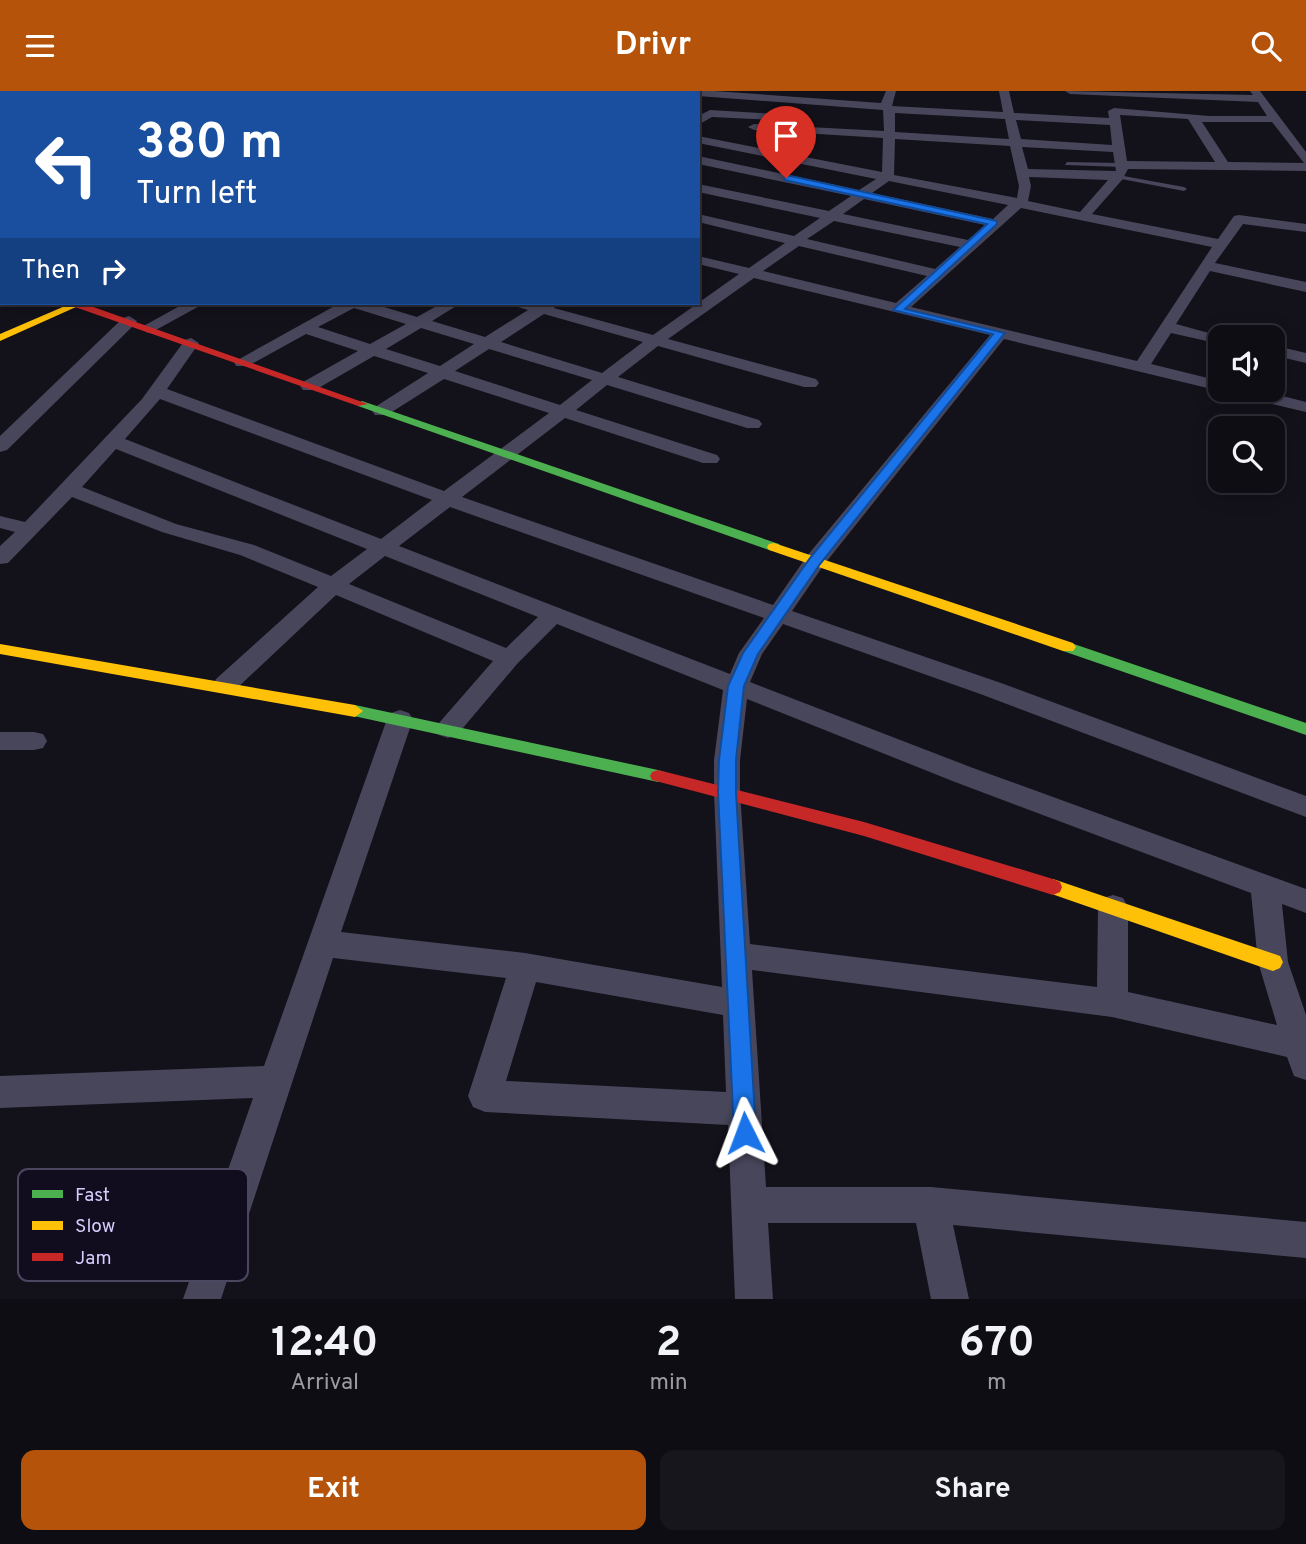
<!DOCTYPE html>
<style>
body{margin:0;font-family:Overpass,sans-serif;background:#17161d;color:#f1f3f6;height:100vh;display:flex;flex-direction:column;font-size:26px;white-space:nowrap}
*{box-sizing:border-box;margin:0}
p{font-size:23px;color:#9b9ca0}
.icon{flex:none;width:38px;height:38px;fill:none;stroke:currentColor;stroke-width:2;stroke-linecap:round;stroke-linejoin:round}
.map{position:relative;height:1208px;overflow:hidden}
.sheet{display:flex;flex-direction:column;background:#0e0d14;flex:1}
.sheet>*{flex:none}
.guide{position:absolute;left:0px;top:0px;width:700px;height:214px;box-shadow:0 4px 18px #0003,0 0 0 2px #2e2d34;background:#1a4fa0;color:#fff;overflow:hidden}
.controls{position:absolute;left:1208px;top:234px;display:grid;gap:14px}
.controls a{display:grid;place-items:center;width:77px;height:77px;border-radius:14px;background:#0e0d14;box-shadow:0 4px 18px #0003,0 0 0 2px #2e2d34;font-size:35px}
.pin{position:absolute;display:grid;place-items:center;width:60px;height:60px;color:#fff;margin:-72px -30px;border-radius:50% 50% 50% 0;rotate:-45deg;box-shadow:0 0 7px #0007}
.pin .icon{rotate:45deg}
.me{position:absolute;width:77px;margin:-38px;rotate:357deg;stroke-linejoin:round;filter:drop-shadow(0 0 5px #0008)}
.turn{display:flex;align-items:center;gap:24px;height:147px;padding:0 21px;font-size:32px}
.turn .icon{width:91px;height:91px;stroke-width:2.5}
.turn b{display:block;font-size:49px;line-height:60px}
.then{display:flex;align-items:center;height:66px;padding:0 21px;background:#0003;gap:14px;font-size:26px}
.eta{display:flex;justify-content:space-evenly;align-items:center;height:119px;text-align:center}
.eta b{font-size:42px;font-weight:700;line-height:49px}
.button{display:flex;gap:14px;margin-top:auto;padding:14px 21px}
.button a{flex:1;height:80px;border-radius:14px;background:#b45309;color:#fff;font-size:28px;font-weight:700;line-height:80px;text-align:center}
.button a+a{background:#17161d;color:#f1f3f6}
header{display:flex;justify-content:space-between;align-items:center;height:91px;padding:0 21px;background:#b45309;color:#fff;font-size:32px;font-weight:700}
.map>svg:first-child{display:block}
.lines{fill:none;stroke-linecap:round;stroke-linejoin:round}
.lane{fill:#48465b;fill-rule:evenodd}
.street{fill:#48465b;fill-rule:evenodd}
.fast{fill:#4caf50;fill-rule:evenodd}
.slow{fill:#ffc107;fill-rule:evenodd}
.jam{fill:#c62828;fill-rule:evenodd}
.route{fill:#1a73e8;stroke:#114b97;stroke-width:2}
.key{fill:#110d1e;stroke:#4c4761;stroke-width:2}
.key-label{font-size:19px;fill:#d5cdfc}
</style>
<header><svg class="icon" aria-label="menu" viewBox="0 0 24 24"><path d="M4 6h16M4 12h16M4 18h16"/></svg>Drivr<svg class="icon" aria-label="search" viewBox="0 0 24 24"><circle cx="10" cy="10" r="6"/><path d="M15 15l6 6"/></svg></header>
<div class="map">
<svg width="1306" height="1208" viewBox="0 0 1306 1208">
<rect width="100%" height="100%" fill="#13111a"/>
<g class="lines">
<g class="lane">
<polygon points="1067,71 1122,72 1125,74 1122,76 1065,74"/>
<polygon points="1118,84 1184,96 1187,98 1184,100 1116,87"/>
</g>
<g class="street">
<polygon points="189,0 222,0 223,2 190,2"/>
<polygon points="274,0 285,0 273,2"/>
<polygon points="318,0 329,0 317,2"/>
<polygon points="355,0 366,0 354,2"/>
<polygon points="388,0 399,0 387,2"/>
<polygon points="592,0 618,0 619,2 593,2"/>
<path d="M 670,0 L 714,0 L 881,12 L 886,0 L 896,0 L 892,15 L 1003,21 L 999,0 L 1009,0 L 1014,22 L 1109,27 L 1108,20 L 1114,17 L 1209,25 L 1267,25 L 1258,11 L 1070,3 L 1065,0 L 1253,4 L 1250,0 L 1260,0 L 1306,61 L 1306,80 L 1128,78 L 1122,89 L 1092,123 L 1218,148 L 1234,125 L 1239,124 L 1306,133 L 1306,141 L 1243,133 L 1215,172 L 1306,191 L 1306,201 L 1210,180 L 1176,233 L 1227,247 L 1220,247 L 1220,253 L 1171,242 L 1151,273 L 1220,290 L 1220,299 L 1224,299 L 1220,300 L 1004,248 L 823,475 L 792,520 L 1001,592 L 1306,705 L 1306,726 L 983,604 L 783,533 L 762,563 L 750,591 L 973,677 L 1306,798 L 1306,822 L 1282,813 L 1288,871 L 1306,924 L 1306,989 L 1294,985 L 1287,966 L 1112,926 L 752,879 L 766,1096 L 931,1096 L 1306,1131 L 1306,1167 L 953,1134 L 969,1208 L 931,1208 L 916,1132 L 768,1132 L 773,1208 L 735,1208 L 728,1034 L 485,1021 L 473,1016 L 468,1005 L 506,887 L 333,867 L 221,1208 L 183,1208 L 253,1007 L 0,1017 L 0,985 L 264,975 L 387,628 L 391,622 L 400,619 L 409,622 L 413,628 L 341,841 L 525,862 L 722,896 L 714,701 L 714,669 L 723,599 L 557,533 L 517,573 L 457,644 L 448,647 L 439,644 L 435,638 L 439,632 L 493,570 L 336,504 L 234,600 L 225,602 L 216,600 L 213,594 L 216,588 L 318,496 L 240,464 L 162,441 L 72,406 L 8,472 L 0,473 L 0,455 L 15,441 L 0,437 L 0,425 L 25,431 L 142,308 L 185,249 L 191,247 L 199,252 L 167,298 L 444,400 L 549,322 L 444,288 L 387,324 L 375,324 L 372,320 L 375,316 L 428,282 L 374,265 L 315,299 L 303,299 L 300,295 L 303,291 L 358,260 L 306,243 L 248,275 L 236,275 L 234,271 L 340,212 L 371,212 L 417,226 L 442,212 L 461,212 L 432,230 L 485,246 L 528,219 L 515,215 L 512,212 L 556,212 L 554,217 L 653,244 L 739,183 L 698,173 L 698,165 L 749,177 L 785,152 L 698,131 L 698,123 L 794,145 L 820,127 L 698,101 L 698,93 L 829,120 L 851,105 L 698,73 L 698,65 L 859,99 L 876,88 L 698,52 L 698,45 L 882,81 L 883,47 L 754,39 L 748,36 L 754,33 L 884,40 L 883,19 L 698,5 L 698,2 ZM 895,22 L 1005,28 L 1009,48 L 895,41 ZM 1120,24 L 1188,28 L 1215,71 L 1127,70 ZM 1016,29 L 1110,34 L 1112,54 L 1021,48 ZM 1202,31 L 1272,31 L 1304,72 L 1228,71 ZM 895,48 L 1010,55 L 1019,95 L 1017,107 L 894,84 ZM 1022,56 L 1113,61 L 1116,80 L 1028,78 ZM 1029,86 L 1108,89 L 1080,121 L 1028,110 L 1031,95 ZM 889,90 L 1008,114 L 993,128 L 872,102 ZM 864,108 L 985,134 L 968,149 L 843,123 ZM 1021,117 L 1212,156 L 1137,270 L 911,216 ZM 834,130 L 960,156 L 935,178 L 807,148 ZM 799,155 L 927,185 L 896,212 L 763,180 ZM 754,187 L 990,244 L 807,465 L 773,514 L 462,406 L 565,327 L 703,372 L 717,372 L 720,368 L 717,364 L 576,319 L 607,294 L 747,337 L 759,337 L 762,333 L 759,329 L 618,286 L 658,255 L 804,296 L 816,296 L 819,292 L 816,288 L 668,248 ZM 354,217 L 406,233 L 370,253 L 318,236 ZM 544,223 L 643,251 L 602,282 L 501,251 ZM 421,237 L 474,253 L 440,275 L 386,258 ZM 489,258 L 592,289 L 560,314 L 455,280 ZM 160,308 L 432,409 L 381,448 L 125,348 ZM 116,358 L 367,458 L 331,485 L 254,454 L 176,433 L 82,396 ZM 450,416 L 764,527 L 739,562 L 730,583 L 399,455 ZM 385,465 L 538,526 L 506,557 L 349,493 ZM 747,608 L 955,691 L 1251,802 L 1258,871 L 1277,934 L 1128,901 L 1128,816 L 1123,807 L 1113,804 L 1103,807 L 1098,816 L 1097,896 L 750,853 L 740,701 L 740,669 ZM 536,891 L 723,924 L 726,1001 L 506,990 Z"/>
<polygon points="710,19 777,23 783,26 777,29 712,26 698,34 698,25"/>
<rect x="0" y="54" width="2" height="8"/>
<polygon points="2,92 2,100 0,101 0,93"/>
<polygon points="0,187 2,187 0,197"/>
<polygon points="185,212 205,212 154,240 148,242 140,237"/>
<polygon points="129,225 137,230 135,233 7,359 0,361 0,345 123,227"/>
<polygon points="1272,254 1306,262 1306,272 1272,264"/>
<polygon points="1227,299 1259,299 1306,311 1306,321 1230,303"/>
<polygon points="0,641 34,641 43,643 47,650 43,657 34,659 0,659"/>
</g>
<g class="fast">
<polygon points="362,310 779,453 781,456 774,460 769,459 358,315 356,313"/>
<polygon points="1068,551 1306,632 1306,644 1063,560 1060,556 1063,552"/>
<polygon points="355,614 658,679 664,681 666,685 664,689 658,691 349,624 347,620 349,616"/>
</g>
<g class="slow">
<polygon points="72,212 85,212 0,250 0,243"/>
<polygon points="774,452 1073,552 1076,556 1073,560 1063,560 769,459 767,456 769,453"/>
<polygon points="0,553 355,614 363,620 355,626 0,563"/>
<polygon points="1053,788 1280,865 1283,871 1280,877 1273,880 1046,801 1044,796 1046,791"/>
</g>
<g class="jam">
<polygon points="72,212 82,212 368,313 358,315 72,215"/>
<polygon points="658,679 864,731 1053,788 1060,791 1062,796 1060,801 1053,804 864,745 652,689 650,685 652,681"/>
</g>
</g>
<polygon class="route" points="786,84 997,130 997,133 905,218 1005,242 820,473 758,563 744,595 736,669 736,701 756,1042 753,1050 745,1053 737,1050 734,1042 718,701 719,669 728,595 743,562 810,467 993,243 893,219 987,133 784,89"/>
<rect x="18" y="1078" width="230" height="112" rx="10" class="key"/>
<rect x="32" y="1099" width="31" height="8" fill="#4caf50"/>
<rect x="32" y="1130" width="31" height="9" fill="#ffc107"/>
<rect x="32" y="1162" width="31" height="8" fill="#c62828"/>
<g class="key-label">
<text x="75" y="1110">Fast</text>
<text x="75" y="1141">Slow</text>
<text x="75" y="1173">Jam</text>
</g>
</svg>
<div class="controls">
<a><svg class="icon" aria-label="sound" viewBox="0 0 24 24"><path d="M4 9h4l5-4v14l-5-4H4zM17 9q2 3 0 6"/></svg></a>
<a><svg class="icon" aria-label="search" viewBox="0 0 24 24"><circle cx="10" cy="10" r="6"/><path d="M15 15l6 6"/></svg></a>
</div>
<div class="pin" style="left:786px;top:87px;background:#d93025"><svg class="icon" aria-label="arrive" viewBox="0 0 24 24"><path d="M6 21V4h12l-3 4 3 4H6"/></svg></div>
<svg class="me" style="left:745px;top:1042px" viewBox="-20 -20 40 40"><path d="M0-17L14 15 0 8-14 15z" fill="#1a73e8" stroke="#fff" stroke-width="4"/></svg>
<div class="guide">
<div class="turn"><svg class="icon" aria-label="left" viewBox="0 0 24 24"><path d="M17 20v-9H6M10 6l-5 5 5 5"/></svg><div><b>380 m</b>Turn left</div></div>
<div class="then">Then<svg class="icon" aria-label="right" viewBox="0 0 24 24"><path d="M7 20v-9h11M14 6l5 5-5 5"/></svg></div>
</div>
</div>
<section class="sheet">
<div class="eta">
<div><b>12:40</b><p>Arrival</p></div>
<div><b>2</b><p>min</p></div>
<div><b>670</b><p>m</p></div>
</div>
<div class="button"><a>Exit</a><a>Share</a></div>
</section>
